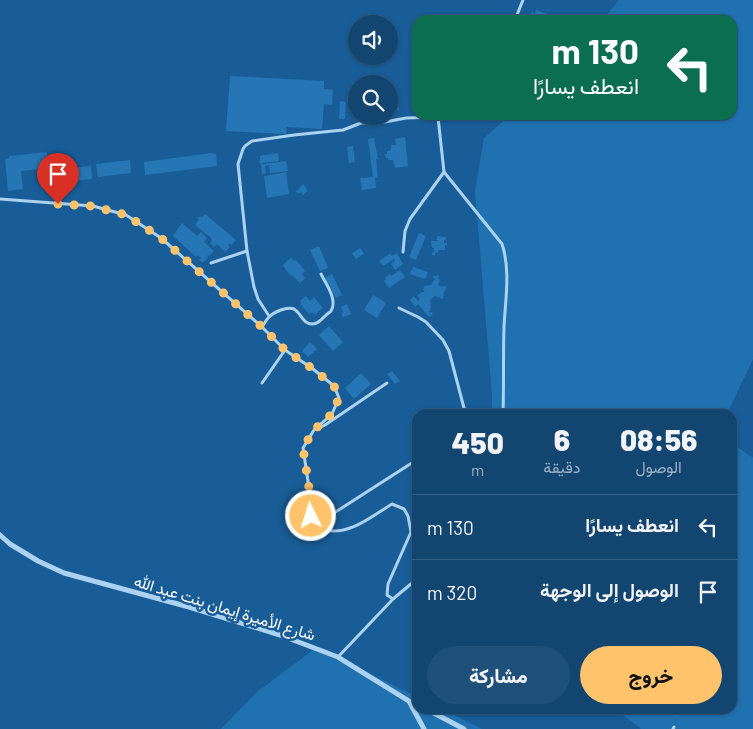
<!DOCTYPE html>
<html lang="ar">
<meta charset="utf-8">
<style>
body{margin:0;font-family:Barlow,Vazirmatn,sans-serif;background:#1f5079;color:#f1f3f6;direction:rtl;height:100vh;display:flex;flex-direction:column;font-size:19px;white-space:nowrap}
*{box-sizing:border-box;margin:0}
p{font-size:16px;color:#9cb1c3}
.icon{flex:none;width:28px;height:28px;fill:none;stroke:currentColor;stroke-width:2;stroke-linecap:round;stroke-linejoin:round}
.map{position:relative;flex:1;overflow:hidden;direction:ltr}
.side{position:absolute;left:412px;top:409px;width:325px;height:305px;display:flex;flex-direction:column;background:#124671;border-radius:15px;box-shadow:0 1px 4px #0004,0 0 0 1px #315e84;direction:rtl}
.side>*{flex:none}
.top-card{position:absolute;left:412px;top:15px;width:325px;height:105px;border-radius:15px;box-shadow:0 1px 4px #0004,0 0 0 1px #315e84;direction:rtl;background:#0b6e4f;color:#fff;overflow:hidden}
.tools{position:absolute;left:348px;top:15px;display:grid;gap:10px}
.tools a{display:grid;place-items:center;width:50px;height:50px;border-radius:50%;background:#124671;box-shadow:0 1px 4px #0004,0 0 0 1px #315e84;font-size:25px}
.pin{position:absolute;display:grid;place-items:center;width:42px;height:42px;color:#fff;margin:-51px -21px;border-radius:50% 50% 50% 0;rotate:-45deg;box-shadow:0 0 5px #0007}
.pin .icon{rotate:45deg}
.me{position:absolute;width:55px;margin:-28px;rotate:356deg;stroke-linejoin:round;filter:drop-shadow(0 0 4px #0008)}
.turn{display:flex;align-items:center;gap:18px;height:105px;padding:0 15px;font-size:22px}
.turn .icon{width:65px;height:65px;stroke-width:2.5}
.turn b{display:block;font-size:35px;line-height:42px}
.eta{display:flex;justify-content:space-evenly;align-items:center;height:85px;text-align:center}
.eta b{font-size:30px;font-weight:800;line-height:35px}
.action{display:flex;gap:10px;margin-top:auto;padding:10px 15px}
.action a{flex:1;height:58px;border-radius:30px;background:#ffc46b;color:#111;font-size:20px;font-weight:800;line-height:58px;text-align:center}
.action a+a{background:#1f5079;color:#f1f3f6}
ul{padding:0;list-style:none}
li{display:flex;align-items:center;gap:15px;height:65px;padding:0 15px;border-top:1px solid #315e84}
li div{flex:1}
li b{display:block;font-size:19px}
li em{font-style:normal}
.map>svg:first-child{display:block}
.green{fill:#2071b0}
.building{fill:#2676b5}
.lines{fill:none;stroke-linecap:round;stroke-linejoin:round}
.lane{stroke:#abd2f1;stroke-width:3}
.street{stroke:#abd2f1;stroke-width:5}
.route{stroke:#ffc46b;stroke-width:9;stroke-dasharray:0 16.2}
.labels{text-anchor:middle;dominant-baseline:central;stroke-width:5;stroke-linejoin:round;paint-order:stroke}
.street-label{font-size:16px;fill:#fff;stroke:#185d97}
</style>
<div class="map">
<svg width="753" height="729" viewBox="0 0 753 729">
<rect width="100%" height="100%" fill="#185d97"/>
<g class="green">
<polygon points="619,0 753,0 753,359 727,414 492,414 492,395 475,191 484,138 510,115 732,115 732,20 603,20"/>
<polygon points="733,444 753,458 753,729 641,729 615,709 732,709"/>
<polygon points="317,647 417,697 418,709 442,709 482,729 221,729 257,692"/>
</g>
<g class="building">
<polygon points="536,10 552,16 551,20 529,20 532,12 535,14"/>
<polygon points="230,76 324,81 324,89 333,90 332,105 324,104 322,129 287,127 286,134 226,131"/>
<polygon points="396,91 399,110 389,111 389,92"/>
<polygon points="340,101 346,102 345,119 339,119"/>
<polygon points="405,137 408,166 395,168 393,160 388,160 388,158 386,158 385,154 387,154 387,151 391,150 391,145 396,145 395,139"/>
<polygon points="374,138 378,159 376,159 378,178 375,178 376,188 362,190 360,178 373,177 368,139"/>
<polygon points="353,146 355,162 349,163 347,147"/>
<polygon points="47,152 49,168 21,171 23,189 8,191 5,159 9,158 9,156"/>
<polygon points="211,153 216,154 217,166 145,175 144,162"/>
<polygon points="278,153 279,161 262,163 263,164 286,161 288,171 270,173 269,165 265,166 266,173 262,174 261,164 260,164 259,161 260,161 260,156"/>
<polygon points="130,160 131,173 98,177 96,164"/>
<polygon points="91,166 92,179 50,183 49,170"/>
<polygon points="286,172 289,194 267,198 264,176"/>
<polygon points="303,184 308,191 303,195 301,192 299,194 295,191 298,190"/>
<polygon points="205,214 236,240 231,245 229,243 228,245 230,247 225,252 217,244 214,247 210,243 212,241 211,238 195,225 199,219 198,218 200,216 202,218"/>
<polygon points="182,223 197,236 201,232 207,238 204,242 214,251 209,256 208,255 207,256 208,257 203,263 199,260 201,258 198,255 196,257 173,236"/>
<polygon points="419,233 426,236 416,260 409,257"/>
<polygon points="437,236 446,237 446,240 444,240 444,243 447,243 447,246 445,245 445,250 438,250 438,253 436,252 435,255 432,255 432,252 434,252 434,248 432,248 431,241 437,241"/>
<polygon points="319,246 328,268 320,271 310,250"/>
<polygon points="360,248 364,254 356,259 352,253"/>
<polygon points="391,253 392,256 397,253 403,264 395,270 391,264 395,261 394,259 383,266 379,261"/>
<polygon points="291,258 294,261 296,260 305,271 302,274 305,278 300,283 292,275 291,276 283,266 286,262"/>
<polygon points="413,267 428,272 425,279 410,274"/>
<polygon points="400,270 405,277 389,288 384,281 386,280 385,278 390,274 391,276"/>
<polygon points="332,274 342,295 336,298 325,278"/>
<polygon points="439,274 438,279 440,280 438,285 442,287 443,286 447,287 443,294 444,294 443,299 435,296 429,301 431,303 430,305 431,307 430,309 431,310 429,311 430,313 431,312 433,314 429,317 418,304 415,307 410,300 414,296 418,301 420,299 417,296 422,292 425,292 423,290 424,286 431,285 434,280 435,280 435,279 434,279 433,276 437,276"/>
<polygon points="373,295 386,303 377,318 364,310"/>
<polygon points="306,296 310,301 314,297 323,308 315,315 312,312 309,314 300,304 302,303 300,301"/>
<polygon points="347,304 351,314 343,317 341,313 343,312 341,307"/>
<polygon points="329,326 343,342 333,351 319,335"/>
<polygon points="310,342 317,349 308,357 302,351"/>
<polygon points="392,371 400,381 395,384 387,374"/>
<polygon points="361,373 371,384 354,399 345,388"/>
<polygon points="666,709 682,709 677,718 665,711"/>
</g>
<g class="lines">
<g class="lane">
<polyline points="515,20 523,0"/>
<path d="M 439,115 L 438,117 L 444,172 L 502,244 C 511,271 505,301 504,328 C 503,357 504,385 503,414"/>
<polyline points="0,199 93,206 126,215 161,238 262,327 285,350 313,369 334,386 339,398 332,414 314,430 303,448 309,488 311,516 316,525 323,529"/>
<polyline points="403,252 405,231 410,219 444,172"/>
<polyline points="211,263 247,251"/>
<polyline points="399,308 418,317 426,322 443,340 449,351 464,408 464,414"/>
<polyline points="269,316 258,299 254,287 247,251 238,164 243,149 245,146 252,141 294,135 343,130 361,123 385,122 406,118 438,117"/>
<path d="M 262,327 C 264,324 266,320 269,317 C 274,312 287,306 294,309 C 301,313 303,324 312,324 C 318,324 321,320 325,316 C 327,314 329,313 331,311 C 338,300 326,284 321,274"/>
<polyline points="262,383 285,350"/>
<polyline points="317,429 325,425 387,383"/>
<path d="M 393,599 L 387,595 L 388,584 L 411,532 L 408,516 L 404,509 L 392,504 C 372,516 349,536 325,530 L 322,527 L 322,524 L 326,519 L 334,513 L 418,459"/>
<polyline points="338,657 393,599 418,578"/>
<polyline points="673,729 674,727"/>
</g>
<g class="street">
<polyline points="0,535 10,544 38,561 64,573 189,607 280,635 338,657 409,701 424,729"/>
<polyline points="426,709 464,729"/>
</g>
</g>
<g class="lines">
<polyline class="route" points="58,204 92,206 126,215 161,238 262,327 285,350 313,369 334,386 339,398 332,414 314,430 303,448 309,488 311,516"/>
</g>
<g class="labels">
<g class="street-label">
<text transform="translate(225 607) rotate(17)">شارع الأميرة إيمان بنت عبد الله</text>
</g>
</g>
</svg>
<div class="tools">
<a><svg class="icon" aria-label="sound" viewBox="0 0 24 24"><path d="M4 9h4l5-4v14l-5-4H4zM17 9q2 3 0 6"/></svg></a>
<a><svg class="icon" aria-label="search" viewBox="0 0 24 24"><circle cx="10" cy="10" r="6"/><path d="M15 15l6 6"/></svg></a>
</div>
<div class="pin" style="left:58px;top:204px;background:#d93025"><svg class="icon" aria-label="arrive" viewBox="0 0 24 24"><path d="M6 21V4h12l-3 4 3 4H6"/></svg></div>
<svg class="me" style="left:311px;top:516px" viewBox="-20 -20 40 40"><circle r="17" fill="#ffc46b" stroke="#fff" stroke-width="3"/><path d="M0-11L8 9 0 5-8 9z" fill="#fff"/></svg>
<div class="top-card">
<div class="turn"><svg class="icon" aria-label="left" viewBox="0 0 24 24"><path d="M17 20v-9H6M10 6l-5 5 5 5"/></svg><div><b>130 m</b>انعطف يسارًا</div></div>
</div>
<section class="side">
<div class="eta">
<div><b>08:56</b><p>الوصول</p></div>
<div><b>6</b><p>دقيقة</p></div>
<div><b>450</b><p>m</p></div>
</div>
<ul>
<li><svg class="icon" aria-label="left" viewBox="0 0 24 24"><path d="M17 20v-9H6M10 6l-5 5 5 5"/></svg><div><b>انعطف يسارًا</b></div><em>130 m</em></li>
<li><svg class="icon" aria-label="arrive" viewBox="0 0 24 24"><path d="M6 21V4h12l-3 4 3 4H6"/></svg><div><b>الوصول إلى الوجهة</b></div><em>320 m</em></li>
</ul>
<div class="action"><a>خروج</a><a>مشاركة</a></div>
</section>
</div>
